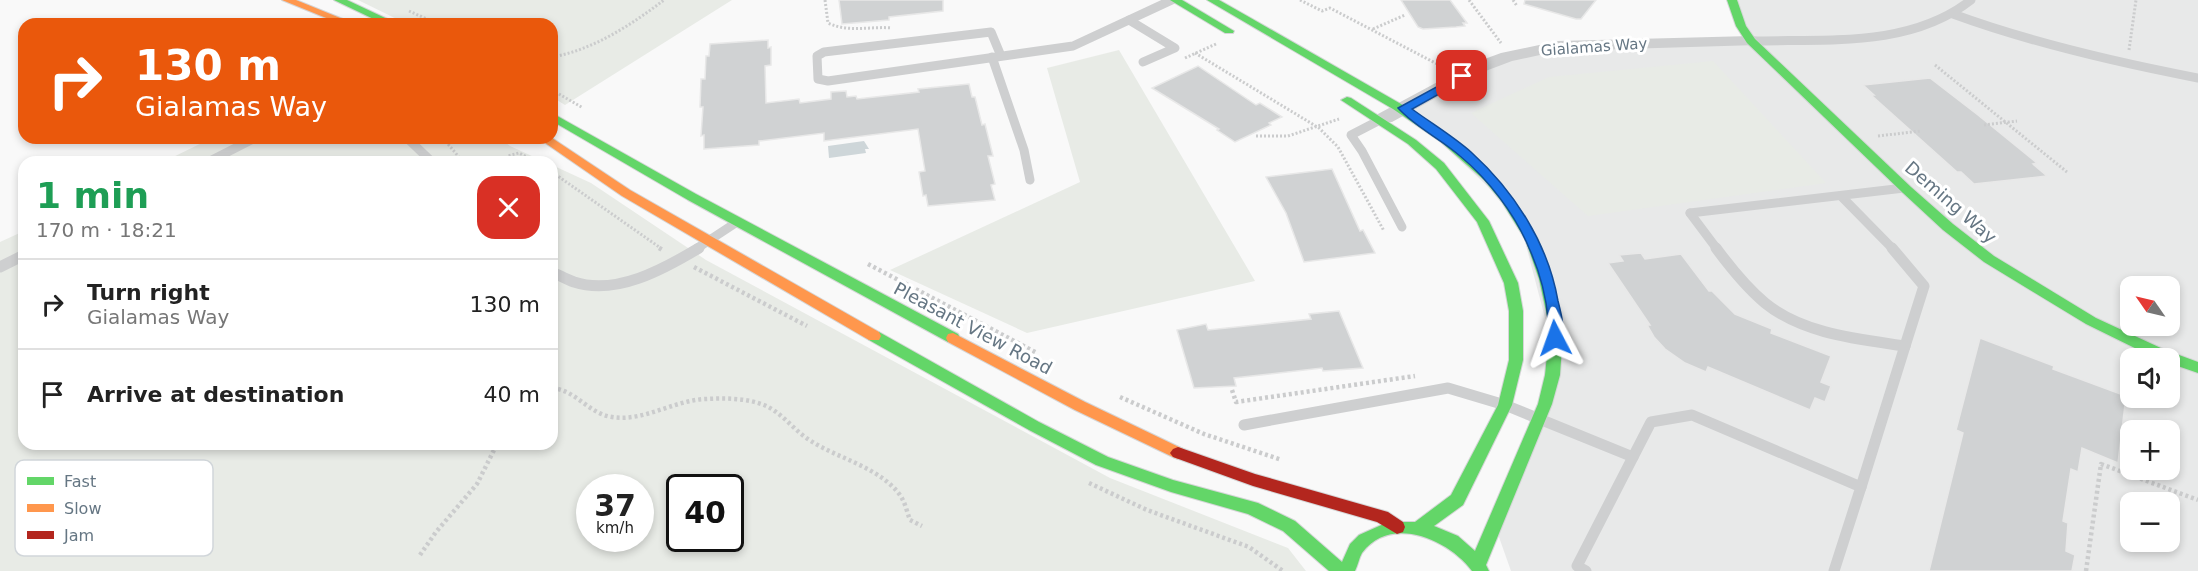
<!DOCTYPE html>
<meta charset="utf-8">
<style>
body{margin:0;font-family:"DejaVu Sans",sans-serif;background:#f2f2f2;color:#222;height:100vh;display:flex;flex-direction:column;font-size:22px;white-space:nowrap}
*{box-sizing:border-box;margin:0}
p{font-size:20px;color:#767676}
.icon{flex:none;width:33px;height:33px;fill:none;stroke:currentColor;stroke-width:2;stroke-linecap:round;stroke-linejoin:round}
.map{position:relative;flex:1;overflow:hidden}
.details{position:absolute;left:18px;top:156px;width:540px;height:294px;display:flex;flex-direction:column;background:#fff;border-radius:18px;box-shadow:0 3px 9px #0003}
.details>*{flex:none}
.top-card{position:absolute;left:18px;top:18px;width:540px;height:126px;border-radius:18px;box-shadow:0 3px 9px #0003;background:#ea580c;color:#fff;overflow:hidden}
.needle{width:39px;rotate:304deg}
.buttons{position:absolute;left:2120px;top:276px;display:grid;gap:12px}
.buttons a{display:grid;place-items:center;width:60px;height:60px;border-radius:12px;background:#fff;box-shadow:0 3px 9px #0003;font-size:30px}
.speed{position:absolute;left:576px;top:474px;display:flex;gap:12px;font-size:30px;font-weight:700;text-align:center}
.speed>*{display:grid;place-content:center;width:78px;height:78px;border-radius:50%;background:#fff;box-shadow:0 3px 9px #0003;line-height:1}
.speed small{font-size:15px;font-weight:400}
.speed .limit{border:3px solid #111;border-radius:9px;background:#fff;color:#111}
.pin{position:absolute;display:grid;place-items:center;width:51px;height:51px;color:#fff;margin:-26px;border-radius:12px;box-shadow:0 3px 9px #0006}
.me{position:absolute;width:66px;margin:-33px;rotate:356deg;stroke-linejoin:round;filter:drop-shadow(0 0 4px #0008)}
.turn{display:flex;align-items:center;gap:21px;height:126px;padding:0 18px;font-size:27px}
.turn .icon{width:78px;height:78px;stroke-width:2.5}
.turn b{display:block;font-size:42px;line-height:51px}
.round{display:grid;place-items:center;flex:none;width:63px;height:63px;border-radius:18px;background:#f2f2f2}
.head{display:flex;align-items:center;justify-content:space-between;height:102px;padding:0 18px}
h1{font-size:36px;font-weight:800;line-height:45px;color:#1e9e55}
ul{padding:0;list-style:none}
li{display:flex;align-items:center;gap:18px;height:90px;padding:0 18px;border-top:2px solid #e0e0e0}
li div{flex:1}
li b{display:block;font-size:22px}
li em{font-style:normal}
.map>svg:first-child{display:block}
.built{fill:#e8e9e9;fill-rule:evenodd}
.green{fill:#e8ebe6;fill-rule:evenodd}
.water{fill:#ced6d9}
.building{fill:#d0d2d3;stroke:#e8e8e8;stroke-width:1.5}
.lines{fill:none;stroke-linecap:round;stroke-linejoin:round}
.fast-casing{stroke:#d5d6d7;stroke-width:2}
.slow-casing{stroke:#d5d6d7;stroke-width:2}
.jam-casing{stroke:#d5d6d7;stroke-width:2}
.path-far1{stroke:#cbcccd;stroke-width:3;stroke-dasharray:2 2;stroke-linecap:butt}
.path{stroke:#cbcccd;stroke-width:4.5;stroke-dasharray:3 3;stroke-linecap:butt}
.lane-far1{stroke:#cecfd0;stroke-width:9}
.lane{stroke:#cecfd0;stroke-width:11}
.street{fill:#cecfd0;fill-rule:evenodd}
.fast{fill:#63d668;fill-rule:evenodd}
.slow{fill:#ff974d;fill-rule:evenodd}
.jam{fill:#b3261e;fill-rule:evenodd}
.route{fill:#1a73e8;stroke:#114b97;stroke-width:1.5}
.labels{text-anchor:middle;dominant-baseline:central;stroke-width:6;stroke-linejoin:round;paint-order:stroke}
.far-street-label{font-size:15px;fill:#657683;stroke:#fff}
.street-label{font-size:18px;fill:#657683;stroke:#fff}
.key{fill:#fff;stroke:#d1d6da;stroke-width:1.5}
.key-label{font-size:16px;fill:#657683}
</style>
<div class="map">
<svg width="2198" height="571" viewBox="0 0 2198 571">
<rect width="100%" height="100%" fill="#f9f9f9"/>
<path class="built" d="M 1732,0 L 2198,0 L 2198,571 L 1511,571 L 1494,523 L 1555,356 L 1518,215 L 1404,108 L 1447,84 L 1534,50 L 1751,41 ZM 2130,286 L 2169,286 L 2169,326 L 2130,326 ZM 2130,358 L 2169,358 L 2169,398 L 2130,398 ZM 2130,430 L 2169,430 L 2169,470 L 2130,470 ZM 2130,502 L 2169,502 L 2169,542 L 2130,542 Z"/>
<g class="green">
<polygon points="358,0 732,0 565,105 552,97 552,24 407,24"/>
<polygon points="1119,50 1255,281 1027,333 890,270 1080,182 1047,68"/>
<polygon points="1713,61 1826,183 1588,216 1471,113 1549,77"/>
<polygon points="212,138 500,138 510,146 545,162 163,162"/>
<path d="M 552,165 L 591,183 L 706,260 L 1110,478 L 1288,548 L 1306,571 L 0,571 L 0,242 L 24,231 L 24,444 L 552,444 ZM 590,488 L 640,488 L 640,538 L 590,538 ZM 680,488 L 730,488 L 730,538 L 680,538 Z"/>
</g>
<polygon class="water" points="864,141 869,149 865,149 866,153 829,158 828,146"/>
<g class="building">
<polygon points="839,0 943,0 943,11 889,17 889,20 842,24"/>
<polygon points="1401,0 1450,0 1467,23 1463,23 1465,26 1456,27 1423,29 1418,27"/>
<polygon points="1525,0 1596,0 1581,19 1576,19 1524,4"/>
<polygon points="768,40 768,48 771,47 771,65 765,66 766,103 799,99 800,103 831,99 831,92 846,91 847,97 856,96 857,99 919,92 918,89 969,84 972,97 975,97 982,125 985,124 993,156 988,156 995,184 991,185 995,200 928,206 926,195 923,196 919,172 925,171 918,129 824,141 824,133 759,141 759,145 704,149 704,135 701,136 703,107 700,107 701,79 705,79 706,56 709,56 710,44"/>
<polygon points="1198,66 1256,105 1260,103 1282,117 1269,123 1271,125 1235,142 1217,130 1219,129 1152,88"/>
<polygon points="1930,78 1978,115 2037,163 2033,164 2047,176 1974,184 1961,172 1957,172 1871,95 1874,95 1863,85"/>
<polygon points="1332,169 1360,231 1363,230 1375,253 1304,262 1286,213 1266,177"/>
<polygon points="1641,253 1645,259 1681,254 1709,291 1712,291 1735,314 1772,329 1771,333 1831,356 1821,382 1831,386 1825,402 1815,398 1810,410 1708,367 1706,372 1685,363 1665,349 1654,337 1647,325 1650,325 1608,263 1623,261 1619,255"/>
<polygon points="1339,311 1363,368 1323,371 1322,368 1234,378 1236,386 1194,388 1177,330 1206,324 1208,330 1311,319 1309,314"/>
<polygon points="1980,338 2054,366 2053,369 2126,396 2118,463 2082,448 2078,472 2071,469 2063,521 2068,523 2066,551 2075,555 2072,571 1929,571 1963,433 1956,430"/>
</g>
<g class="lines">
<defs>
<g id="fast">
<polygon points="334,0 347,0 398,24 384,24"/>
<polygon points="1170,0 1182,0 1234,31 1233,33 1225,33"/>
<path d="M 1207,0 L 1219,0 L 1249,17 L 1401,104 L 1449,137 L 1493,175 L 1511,197 L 1538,239 L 1552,279 L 1561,316 L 1562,346 L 1560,375 L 1552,404 L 1486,565 L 1489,571 L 1472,571 C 1449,540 1391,514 1362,553 C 1359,558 1358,565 1355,571 L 1329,571 L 1283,531 L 1248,514 L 1171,492 L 1096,465 L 1029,430 L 869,340 L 867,336 L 869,332 L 879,332 L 1039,422 L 1108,457 L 1173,480 L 1258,503 L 1295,521 L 1342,562 L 1350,544 L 1359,535 L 1388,522 L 1415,522 L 1451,495 L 1498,405 L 1509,360 L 1509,311 L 1504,283 L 1477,222 L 1436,169 L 1408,144 L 1341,100 L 1347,97 L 1351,98 L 1416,140 L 1444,163 L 1489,221 L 1518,283 L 1523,311 L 1523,360 L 1512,405 L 1463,505 L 1434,526 L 1458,536 L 1475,551 L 1538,404 L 1545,375 L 1548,346 L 1547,316 L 1539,279 L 1525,239 L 1502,202 L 1484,180 L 1441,142 L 1393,109 Z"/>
<polygon points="1727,0 1737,0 1746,26 1755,39 1911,187 1953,224 1994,256 2096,318 2163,349 2198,362 2198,373 2169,363 2169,358 2153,357 2086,324 1984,262 1943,230 1903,193 1747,43 1736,26"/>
<polygon points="552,113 696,194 958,334 960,338 958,342 948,342 688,200 552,121"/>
</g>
<g id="slow">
<polygon points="282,0 296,0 355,24 341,24"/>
<polygon points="538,138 552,138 630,190 879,332 881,336 879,340 869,340 622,196"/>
<polygon points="953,333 1085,402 1183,449 1186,453 1183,457 1178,459 1173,457 1075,410 948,342 946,338 948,334"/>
</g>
<polygon id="jam" points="1178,447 1255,474 1388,512 1403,522 1405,527 1403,532 1397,534 1377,522 1253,486 1173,457 1170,453 1173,449"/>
</defs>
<use href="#fast" class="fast-casing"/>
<use href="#slow" class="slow-casing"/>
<use href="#jam" class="jam-casing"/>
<g class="path-far1">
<path d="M 825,0 L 828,23 C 849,33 870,26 892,28"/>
<polyline points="1300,0 1322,11 1330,8 1441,66"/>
<polyline points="1469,0 1501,43"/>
<polyline points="1513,0 1517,6"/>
<polyline points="409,11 438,24"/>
<polyline points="1373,29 1405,15"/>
<polyline points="2129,50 2136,0"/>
<polyline points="1195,53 1319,128 1338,147 1384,231"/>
<path d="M 552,57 C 593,50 631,25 664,0"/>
<polyline points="1185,58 1216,44"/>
<polyline points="1935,65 2067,172"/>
<polyline points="552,90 583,108"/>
<polyline points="1984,125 2017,121"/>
<polyline points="1256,136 1288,136 1339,119"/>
<polyline points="1878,136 1921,131"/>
<polyline points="443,138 463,162"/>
<polyline points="509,162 507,156 519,153 537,162"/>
<polyline points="552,172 662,249"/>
</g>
<g class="path">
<polyline points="659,248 664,251"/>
<polyline points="868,264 1037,353"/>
<polyline points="694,267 807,326"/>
<path d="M 552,388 C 576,390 589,414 612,417 C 644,422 674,400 706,399 C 725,398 746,398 764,405 C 783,413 794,431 811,441 C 839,459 879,467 900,495 C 905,502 907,512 910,520 L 922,526"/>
<polyline points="1232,390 1236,402 1415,376"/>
<polyline points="1120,397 1204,434 1282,460"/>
<polyline points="1089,483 1147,510 1249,547 1283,571"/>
<polyline points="420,555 436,532 477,484 497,444"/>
<polyline points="2086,571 2101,464 2198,500"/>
</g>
<g class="lane-far1">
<path d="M 1953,14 C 2032,43 2115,62 2198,78"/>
<polyline points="1129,20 1175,48 1143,62"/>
<path d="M 1752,41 C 1826,39 1910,48 1971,0"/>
<polyline points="1001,56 991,32 824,52 817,56 818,79 828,81 1073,46 1172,0"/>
<polyline points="992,57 1024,150 1030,180"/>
<polyline points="1380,120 1351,135 1362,151 1402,227"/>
<polyline points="407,138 432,162"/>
<polyline points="208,162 255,138"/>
<polyline points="1841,196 1893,249"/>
<polyline points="1690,213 1717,249"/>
<polyline points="1690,213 1904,188"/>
<polyline points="696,249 737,222"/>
</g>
<g class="lane">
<path d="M 1716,248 C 1730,267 1746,287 1765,303 C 1803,334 1858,339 1905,346 L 1924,286 L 1892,248"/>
<polyline points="0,267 24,255"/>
<path d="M 552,272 C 559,275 566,279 574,282 C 616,296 664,269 699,248"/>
<polyline points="1244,425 1448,388 1505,405 1633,457"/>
<polyline points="1861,487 1905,346"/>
<polyline points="1586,571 1577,566 1651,422 1692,415 1861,487 1834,571"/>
</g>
<polygon class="street" points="1751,36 1757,37 1760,41 1757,45 1558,51 1512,61 1483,72 1392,122 1378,122 1375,118 1378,114 1471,64 1501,53 1558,41"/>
<use href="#fast" class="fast"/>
<use href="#slow" class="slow"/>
<use href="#jam" class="jam"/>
</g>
<path class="route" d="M 1462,73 L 1467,76 L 1466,79 L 1412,109 C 1431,123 1453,136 1471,152 C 1514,191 1548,243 1558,301 C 1561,313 1566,330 1560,341 L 1550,341 C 1546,334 1548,327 1548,319 C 1546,295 1539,270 1529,248 C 1515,214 1488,179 1460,156 C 1441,139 1415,127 1398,108 Z"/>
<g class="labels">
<g class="far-street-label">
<text transform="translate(1594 47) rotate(-4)">Gialamas Way</text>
</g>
<g class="street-label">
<text transform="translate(1951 202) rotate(41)">Deming Way</text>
<text transform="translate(973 328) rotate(28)">Pleasant View Road</text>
</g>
</g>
<rect x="15" y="460" width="198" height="96" rx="9" class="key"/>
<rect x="27" y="477" width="27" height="8" fill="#63d668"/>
<rect x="27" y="504" width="27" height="8" fill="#ff974d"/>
<rect x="27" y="531" width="27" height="8" fill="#b3261e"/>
<g class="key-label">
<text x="64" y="487">Fast</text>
<text x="64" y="514">Slow</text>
<text x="64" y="541">Jam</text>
</g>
</svg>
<div class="buttons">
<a><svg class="needle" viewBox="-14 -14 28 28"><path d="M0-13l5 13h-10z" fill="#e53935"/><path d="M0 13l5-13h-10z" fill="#767676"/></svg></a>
<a><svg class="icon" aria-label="sound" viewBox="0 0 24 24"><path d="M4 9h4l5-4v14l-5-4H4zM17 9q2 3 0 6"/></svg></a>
<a>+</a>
<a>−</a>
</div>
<div class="speed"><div>37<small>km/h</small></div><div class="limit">40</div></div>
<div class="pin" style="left:1462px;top:76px;background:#d93025"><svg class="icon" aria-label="arrive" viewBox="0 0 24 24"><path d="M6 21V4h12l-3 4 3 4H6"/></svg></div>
<svg class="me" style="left:1555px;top:338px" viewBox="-20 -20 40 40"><path d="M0-17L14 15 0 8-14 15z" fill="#1a73e8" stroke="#fff" stroke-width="4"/></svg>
<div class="top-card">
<div class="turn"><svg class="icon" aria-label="right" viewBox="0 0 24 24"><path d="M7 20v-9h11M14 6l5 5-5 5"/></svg><div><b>130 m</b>Gialamas Way</div></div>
</div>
<section class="details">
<div class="head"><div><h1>1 min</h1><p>170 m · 18:21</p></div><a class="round" style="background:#d93025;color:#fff"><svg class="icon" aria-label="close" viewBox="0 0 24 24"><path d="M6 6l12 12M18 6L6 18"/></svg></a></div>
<ul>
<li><svg class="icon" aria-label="right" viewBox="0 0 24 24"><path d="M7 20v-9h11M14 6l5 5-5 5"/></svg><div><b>Turn right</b><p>Gialamas Way</p></div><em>130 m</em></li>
<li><svg class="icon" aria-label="arrive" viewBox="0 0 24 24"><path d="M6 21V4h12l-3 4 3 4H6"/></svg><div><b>Arrive at destination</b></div><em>40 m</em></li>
</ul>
</section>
</div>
